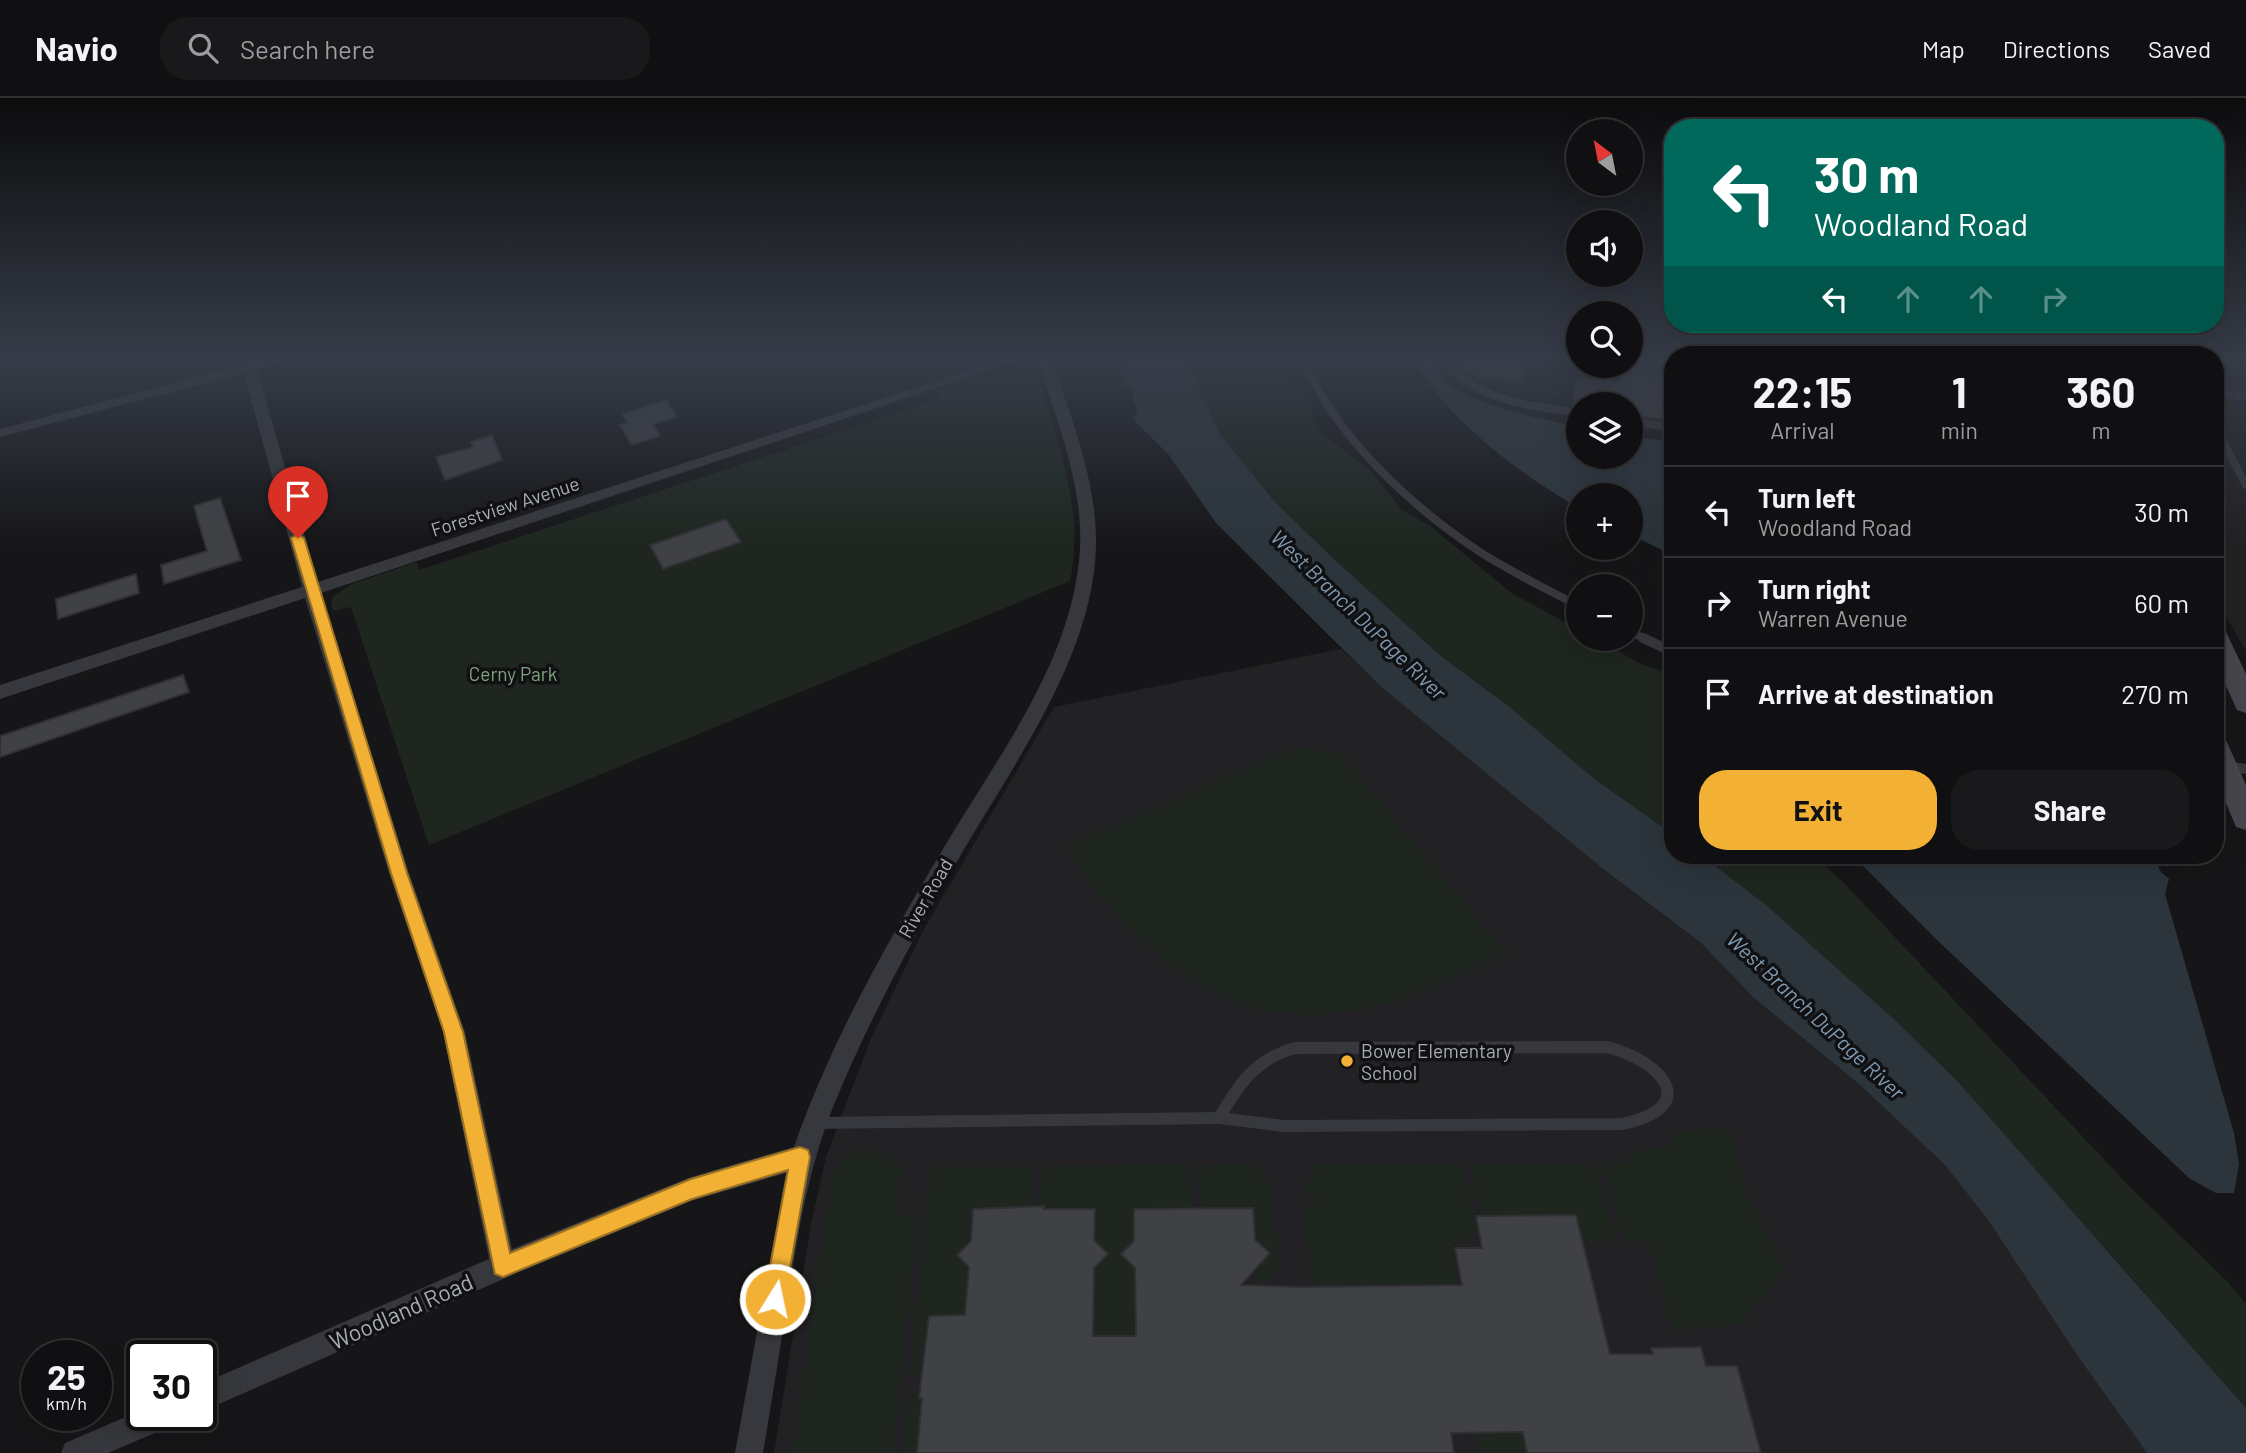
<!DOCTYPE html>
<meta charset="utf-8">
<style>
body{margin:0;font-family:Barlow,sans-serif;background:#19191b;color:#f1f3f6;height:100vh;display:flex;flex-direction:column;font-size:26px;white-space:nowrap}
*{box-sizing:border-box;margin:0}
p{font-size:23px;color:#9c9d9f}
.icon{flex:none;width:38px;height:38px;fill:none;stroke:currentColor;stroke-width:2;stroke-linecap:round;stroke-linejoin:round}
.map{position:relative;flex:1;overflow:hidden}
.sheet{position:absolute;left:1664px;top:248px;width:560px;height:518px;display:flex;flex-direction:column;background:#101012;border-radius:28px;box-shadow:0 7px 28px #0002,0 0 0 2px #303032}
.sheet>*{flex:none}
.hud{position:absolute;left:1664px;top:21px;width:560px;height:214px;border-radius:28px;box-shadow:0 7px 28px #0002,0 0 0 2px #303032;background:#00695c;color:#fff;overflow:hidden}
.needle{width:46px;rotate:328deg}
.tools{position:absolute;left:1566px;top:21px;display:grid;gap:14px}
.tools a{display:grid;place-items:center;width:77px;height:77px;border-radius:50%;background:#101012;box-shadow:0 7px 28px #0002,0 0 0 2px #303032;font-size:35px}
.speed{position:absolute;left:21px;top:1242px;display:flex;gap:14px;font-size:35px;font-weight:700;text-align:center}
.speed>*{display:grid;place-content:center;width:91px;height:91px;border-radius:50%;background:#101012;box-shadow:0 7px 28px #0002,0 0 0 2px #303032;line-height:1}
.speed small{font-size:18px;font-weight:400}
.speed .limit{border:4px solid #111;border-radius:10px;background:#fff;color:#111}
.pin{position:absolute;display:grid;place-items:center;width:60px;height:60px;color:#fff;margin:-72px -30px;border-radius:50% 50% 50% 0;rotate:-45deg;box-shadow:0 0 7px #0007}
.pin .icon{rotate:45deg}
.me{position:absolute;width:77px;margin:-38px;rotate:10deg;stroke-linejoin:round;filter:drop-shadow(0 0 5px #0008)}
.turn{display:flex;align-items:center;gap:24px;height:147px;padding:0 35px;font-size:32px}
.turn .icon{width:91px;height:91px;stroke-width:2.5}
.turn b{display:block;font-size:49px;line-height:60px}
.lanes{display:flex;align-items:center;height:66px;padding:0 35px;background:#0003;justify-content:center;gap:35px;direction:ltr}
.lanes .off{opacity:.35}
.eta{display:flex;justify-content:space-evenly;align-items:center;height:119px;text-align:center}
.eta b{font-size:42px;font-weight:700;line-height:49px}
.action{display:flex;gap:14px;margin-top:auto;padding:14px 35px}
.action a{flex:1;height:80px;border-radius:28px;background:#f2b134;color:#111;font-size:28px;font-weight:700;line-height:80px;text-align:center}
.action a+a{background:#19191b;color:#f1f3f6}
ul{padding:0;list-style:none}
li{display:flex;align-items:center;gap:21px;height:91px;padding:0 35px;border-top:2px solid #303032}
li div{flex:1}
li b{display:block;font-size:26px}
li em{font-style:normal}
header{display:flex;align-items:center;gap:42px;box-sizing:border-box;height:98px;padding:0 35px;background:#101012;border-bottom:2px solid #303032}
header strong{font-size:33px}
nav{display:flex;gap:38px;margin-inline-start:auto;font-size:24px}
.search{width:490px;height:63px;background:#19191b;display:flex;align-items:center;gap:18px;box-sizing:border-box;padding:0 24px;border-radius:28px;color:#9c9d9f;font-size:26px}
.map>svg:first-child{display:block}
.built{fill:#222225}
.green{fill:#1e261f}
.water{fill:#2c353c}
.building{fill:#404145;stroke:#303034;stroke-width:2}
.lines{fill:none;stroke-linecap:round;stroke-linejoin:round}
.service-far2{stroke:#37383d;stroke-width:8}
.service-far1{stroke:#37383d;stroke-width:10}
.service{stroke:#37383d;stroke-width:12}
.minor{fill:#37383d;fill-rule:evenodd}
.secondary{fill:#45474d;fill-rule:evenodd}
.route{fill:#f2b134;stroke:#9d7322;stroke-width:2}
.poi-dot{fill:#f2b134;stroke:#111113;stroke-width:2.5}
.labels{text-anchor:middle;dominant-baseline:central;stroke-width:7;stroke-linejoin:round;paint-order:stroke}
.street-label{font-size:19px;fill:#a8adb8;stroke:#111113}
.park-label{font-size:19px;fill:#7fa381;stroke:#111113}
.poi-label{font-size:19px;fill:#a8adb8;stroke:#111113;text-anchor:start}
.water-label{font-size:21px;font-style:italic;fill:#7f9bb3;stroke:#111113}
.near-street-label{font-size:23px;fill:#a8adb8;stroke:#111113}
</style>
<header>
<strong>Navio</strong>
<div class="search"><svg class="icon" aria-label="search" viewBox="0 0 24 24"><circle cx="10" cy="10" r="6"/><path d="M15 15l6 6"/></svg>Search here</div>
<nav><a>Map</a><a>Directions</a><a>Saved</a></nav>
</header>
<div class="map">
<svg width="2246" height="1355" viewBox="0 0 2246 1355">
<rect width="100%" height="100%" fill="#161618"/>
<g class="built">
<polygon points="2216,259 2246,259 2246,553 2216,501"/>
<polygon points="1341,551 1380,588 1602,770 1700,844 1754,900 1859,986 1945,1067 1988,1122 2079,1260 2147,1355 774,1355 811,1126 826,1059 871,940 924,831 1054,609"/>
</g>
<g class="green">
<path d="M 1190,259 L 1294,259 L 1299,269 L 1287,277 L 1288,286 L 1312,306 L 1312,321 L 1327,340 L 1368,370 L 1402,412 L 1430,428 L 1513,496 L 1578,531 L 1578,541 C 1614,541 1637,574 1673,573 L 1668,597 L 1673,604 L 1673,736 L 1597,683 L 1507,607 L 1441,558 L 1334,461 L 1274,403 L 1220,336 L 1198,291 L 1200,286 L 1190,268 Z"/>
<path d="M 1025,267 L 1031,268 L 1038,279 C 1058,346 1085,412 1070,483 L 429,747 L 351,509 L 333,513 L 331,504 L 333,498 L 352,486 L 417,464 L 419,472 L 940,301 L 935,294 Z"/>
<path d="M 1298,648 L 1341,657 L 1505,854 C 1383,919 1270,953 1155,854 C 1119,824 1090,789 1068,748 Z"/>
<polygon points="1702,758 1815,758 1844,785 2130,1089 2227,1183 2246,1206 2246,1310 2116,1162 1895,922 1765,806"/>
<polygon points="1723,1031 1732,1039 1746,1094 1784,1171 1741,1227 1672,1231 1649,1143 1624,1145 1604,1072 1608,1065 1630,1065 1628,1054 1664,1050 1679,1033"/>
<polygon points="861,1051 877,1053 902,1066 896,1118 918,1117 893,1355 793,1355 832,1077 841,1062"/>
<polygon points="1456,1065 1464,1072 1478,1136 1451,1148 1477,1295 1430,1187 1313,1189 1303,1117 1317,1104 1301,1089 1314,1076 1312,1070 1315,1067"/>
<polygon points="1476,1065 1589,1065 1598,1073 1617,1144 1582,1142 1575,1117 1481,1118 1471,1072"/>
<polygon points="1184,1067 1190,1074 1192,1109 1134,1112 1134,1143 1121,1156 1135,1170 1136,1238 1093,1238 1094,1170 1107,1156 1094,1142 1094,1111 1038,1109 1041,1074 1048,1068"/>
<polygon points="1204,1067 1252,1067 1269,1084 1280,1170 1259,1193 1258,1168 1269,1155 1255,1142 1253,1111 1200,1108 1198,1074"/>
<polygon points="938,1068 1027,1068 1034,1075 1032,1109 973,1112 971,1143 957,1157 969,1169 965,1217 929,1218 921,1281 910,1276 930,1074"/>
<polygon points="920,1295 922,1300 917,1355 902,1355 908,1301"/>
<polygon points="1475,1334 1523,1334 1527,1355 1479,1355"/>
</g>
<g class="water">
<polygon points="1123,259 1190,259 1190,268 1200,287 1198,291 1220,336 1274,403 1334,461 1441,558 1507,607 1597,683 1673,736 1673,758 1702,758 1765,806 1895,922 1958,984 2246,1310 2246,1355 2147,1355 2079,1260 1988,1122 1945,1067 1859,986 1754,900 1700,844 1602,770 1380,588 1216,425 1169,357 1136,324 1133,318 1138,315 1132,297 1134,292 1124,286 1118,271"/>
<path d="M 1412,259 L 1434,259 C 1437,305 1543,320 1578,329 L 1578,359 L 1631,359 L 1631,338 L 1673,344 L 1673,457 L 1631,437 L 1631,397 L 1578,397 L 1578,409 C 1521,378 1442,317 1412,259 Z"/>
<polygon points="1853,758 2153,758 2161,774 2169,781 2165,796 2234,1035 2239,1066 2234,1095 2216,1095 2189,1080 1936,841"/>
</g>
<g class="building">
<polygon points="1459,259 1526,259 1523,286 1466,275 1458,268"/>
<polygon points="1631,259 1673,259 1673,323 1631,317 1631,306 1574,306 1575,280 1621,284 1621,268 1631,268"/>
<polygon points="666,302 677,319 653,326 660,338 632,347 620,327 628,325 622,316"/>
<polygon points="492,337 502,362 445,382 436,359 473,349 471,344"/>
<polygon points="220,400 241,462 164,486 161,467 207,453 194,408"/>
<polygon points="726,421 741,444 663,471 650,447"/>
<polygon points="136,476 139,495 58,521 56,501"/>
<polygon points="183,577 189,594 0,659 0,638"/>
<polygon points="1045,1108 1044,1111 1095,1111 1094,1142 1108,1156 1094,1170 1093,1238 1136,1238 1135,1170 1121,1156 1134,1143 1134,1111 1253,1110 1255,1142 1270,1155 1241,1187 1300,1189 1462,1187 1455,1150 1482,1150 1476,1118 1576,1117 1610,1256 1653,1256 1651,1250 1701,1249 1706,1268 1737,1268 1761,1355 1527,1355 1523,1334 1451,1335 1454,1355 917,1355 922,1300 919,1300 929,1218 965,1217 969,1169 957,1157 971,1143 973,1111"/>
</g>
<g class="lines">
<g class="service-far2">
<path d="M 1302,259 C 1335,338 1409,407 1480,454 C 1511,474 1545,490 1578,508"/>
<path d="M 1452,259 L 1451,271 C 1487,304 1531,308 1578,315"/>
<polyline points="2216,295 2246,299"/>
<polyline points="1631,323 1673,330"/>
<polyline points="2216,330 2246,387"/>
<polyline points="1631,534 1647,542"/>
</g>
<g class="service-far1">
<polyline points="1643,540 1673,554"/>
<polyline points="2216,666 2246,671"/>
</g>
<g class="service">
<path d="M 1607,949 C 1662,963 1703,1009 1622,1026 L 1284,1028 L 1219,1020 C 1239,986 1255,961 1295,950 Z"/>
<polyline points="814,1025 1219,1020"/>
</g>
<g class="minor">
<path d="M 240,259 L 254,259 L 255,264 L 274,259 L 296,259 L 257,272 L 318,484 L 1010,259 L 1030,259 L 321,495 L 409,775 L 465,934 L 512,1151 L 691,1079 L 794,1049 C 830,945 887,845 943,751 C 998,658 1074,561 1080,450 C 1083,385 1056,320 1037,259 L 1051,259 C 1071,319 1097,383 1096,447 C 1094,560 1009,672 955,767 C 910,846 867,926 833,1009 C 809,1069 799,1129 789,1192 C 781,1246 772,1301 763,1355 L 735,1355 L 786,1075 L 691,1103 L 512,1177 L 201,1314 L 201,1286 L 489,1161 L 443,934 L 389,775 L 305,500 L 0,601 L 0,587 L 302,489 L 244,275 L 0,339 L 0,331 L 242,267 Z"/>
<polygon points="142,1312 142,1318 175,1318 171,1328 108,1355 61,1355 65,1345"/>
</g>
<g class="secondary">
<polygon points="2216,529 2225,532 2246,576 2246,615 2237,612 2216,566"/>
<polygon points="2216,639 2226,642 2246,687 2246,732 2236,729 2216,681"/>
</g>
</g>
<linearGradient id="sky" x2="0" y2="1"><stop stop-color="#0c0c0d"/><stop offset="0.58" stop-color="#363c48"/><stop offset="1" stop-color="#363c48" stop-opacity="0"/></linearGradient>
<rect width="2246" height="449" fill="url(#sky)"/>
<polygon class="route" points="298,436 304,440 407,775 463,934 510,1155 691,1081 800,1049 808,1052 810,1059 783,1209 775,1212 767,1209 764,1201 788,1072 692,1101 503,1179 495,1176 444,934 391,775 291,440"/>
<circle class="poi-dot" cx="1347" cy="963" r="7"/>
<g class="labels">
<g class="street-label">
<text transform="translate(505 408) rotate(-18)">Forestview Avenue</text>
<text transform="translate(925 800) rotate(-60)">River Road</text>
</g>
<g class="park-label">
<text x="513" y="575">Cerny Park</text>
</g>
<g class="poi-label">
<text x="1361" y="952">Bower Elementary<tspan x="1361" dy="22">School</tspan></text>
</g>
<g class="water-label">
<text transform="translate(1359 516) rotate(44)">West Branch DuPage River</text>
<text transform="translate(1816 917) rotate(43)">West Branch DuPage River</text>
</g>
<g class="near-street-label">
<text transform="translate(401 1213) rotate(-24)">Woodland Road</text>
</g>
</g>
</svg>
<div class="tools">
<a><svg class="needle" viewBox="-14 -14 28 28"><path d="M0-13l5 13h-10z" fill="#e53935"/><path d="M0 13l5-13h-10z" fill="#9c9d9f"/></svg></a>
<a><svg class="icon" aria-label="sound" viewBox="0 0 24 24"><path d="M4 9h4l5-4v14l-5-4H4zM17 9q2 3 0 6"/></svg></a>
<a><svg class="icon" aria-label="search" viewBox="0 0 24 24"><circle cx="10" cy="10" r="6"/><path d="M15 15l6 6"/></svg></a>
<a><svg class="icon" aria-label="layers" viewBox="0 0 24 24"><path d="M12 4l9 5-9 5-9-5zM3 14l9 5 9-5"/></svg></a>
<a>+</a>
<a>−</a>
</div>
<div class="speed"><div>25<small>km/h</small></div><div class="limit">30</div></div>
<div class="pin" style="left:298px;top:440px;background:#d93025"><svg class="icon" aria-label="arrive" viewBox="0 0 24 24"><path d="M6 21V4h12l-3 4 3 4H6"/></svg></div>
<svg class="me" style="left:775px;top:1201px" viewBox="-20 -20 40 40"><circle r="17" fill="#f2b134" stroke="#fff" stroke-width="3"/><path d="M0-11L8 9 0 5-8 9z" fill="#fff"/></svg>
<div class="hud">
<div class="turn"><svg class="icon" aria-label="left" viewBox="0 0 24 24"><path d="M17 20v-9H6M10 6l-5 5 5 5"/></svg><div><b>30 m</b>Woodland Road</div></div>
<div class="lanes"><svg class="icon" aria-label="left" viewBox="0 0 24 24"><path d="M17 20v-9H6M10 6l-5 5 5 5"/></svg><svg class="icon off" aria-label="ahead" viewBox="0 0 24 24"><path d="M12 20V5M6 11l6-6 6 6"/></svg><svg class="icon off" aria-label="ahead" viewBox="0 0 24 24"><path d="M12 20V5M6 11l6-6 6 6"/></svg><svg class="icon off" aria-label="right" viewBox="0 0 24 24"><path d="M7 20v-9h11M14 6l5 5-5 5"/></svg></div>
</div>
<section class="sheet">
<div class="eta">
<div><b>22:15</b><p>Arrival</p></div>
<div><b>1</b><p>min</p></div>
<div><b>360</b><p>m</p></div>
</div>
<ul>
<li><svg class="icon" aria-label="left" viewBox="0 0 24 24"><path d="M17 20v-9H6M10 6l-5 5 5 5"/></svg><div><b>Turn left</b><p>Woodland Road</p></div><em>30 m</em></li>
<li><svg class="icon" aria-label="right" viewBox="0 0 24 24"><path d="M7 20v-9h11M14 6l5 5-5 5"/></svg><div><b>Turn right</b><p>Warren Avenue</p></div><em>60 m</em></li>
<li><svg class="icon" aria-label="arrive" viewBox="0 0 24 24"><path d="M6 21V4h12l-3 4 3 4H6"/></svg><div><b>Arrive at destination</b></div><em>270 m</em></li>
</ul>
<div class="action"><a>Exit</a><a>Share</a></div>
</section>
</div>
